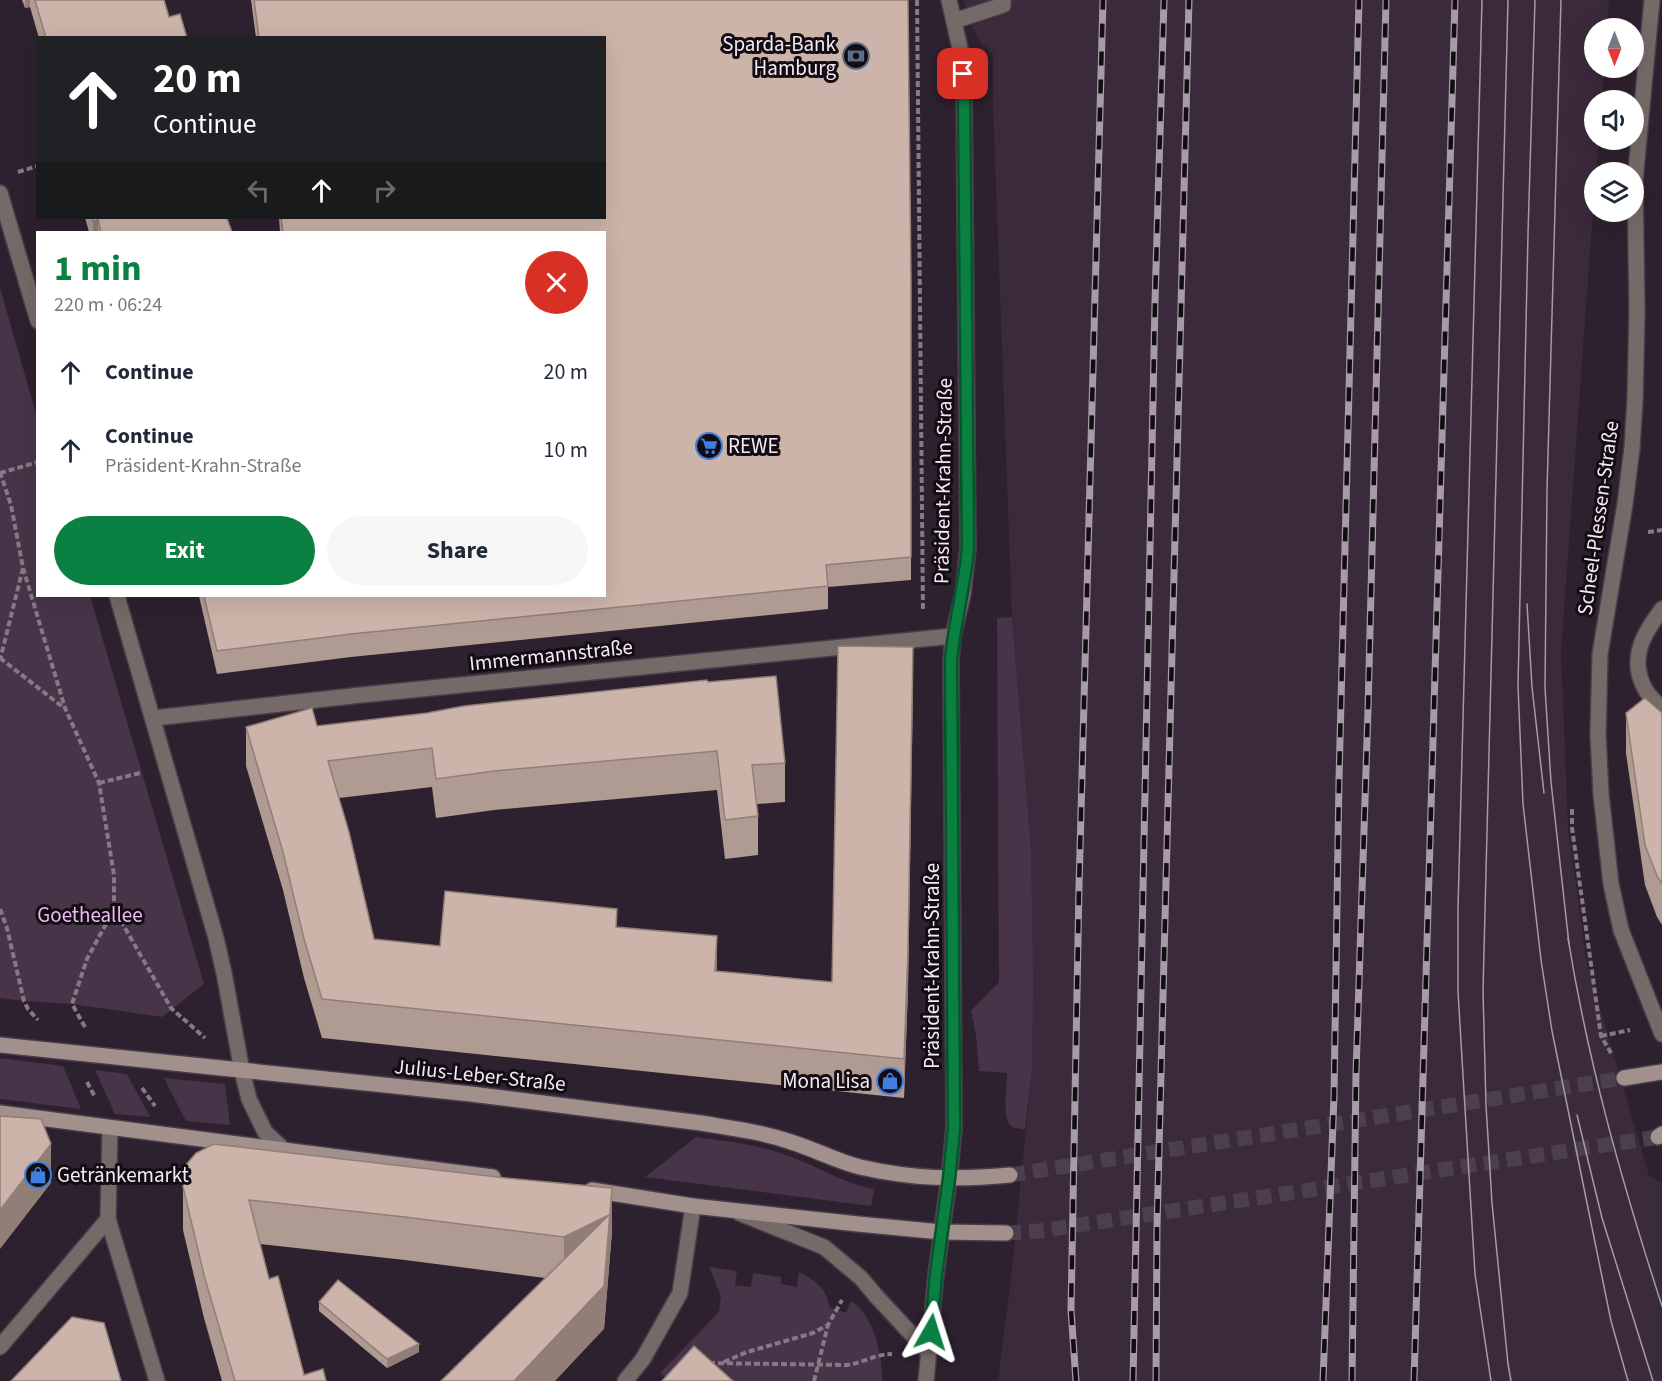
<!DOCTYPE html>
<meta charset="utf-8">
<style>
body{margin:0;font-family:"Source Sans 3",sans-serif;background:#f6f6f7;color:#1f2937;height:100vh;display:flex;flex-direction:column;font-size:22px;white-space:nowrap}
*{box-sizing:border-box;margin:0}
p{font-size:20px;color:#747a83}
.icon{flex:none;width:33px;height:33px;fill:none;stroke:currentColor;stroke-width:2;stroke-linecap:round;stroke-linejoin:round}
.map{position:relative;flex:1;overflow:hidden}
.panel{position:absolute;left:36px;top:231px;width:570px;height:366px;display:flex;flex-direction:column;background:#fff;border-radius:0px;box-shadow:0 6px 24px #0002}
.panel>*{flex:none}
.guide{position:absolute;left:36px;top:36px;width:570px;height:183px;border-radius:0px;box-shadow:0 6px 24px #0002;background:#202124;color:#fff;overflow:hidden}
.needle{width:39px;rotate:180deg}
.buttons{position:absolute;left:1584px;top:18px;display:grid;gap:12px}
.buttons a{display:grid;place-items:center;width:60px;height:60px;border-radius:50%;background:#fff;box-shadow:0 6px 24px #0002;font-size:30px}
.pin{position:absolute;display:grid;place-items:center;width:51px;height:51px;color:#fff;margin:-26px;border-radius:12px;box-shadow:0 3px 9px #0006}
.me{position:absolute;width:66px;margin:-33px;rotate:6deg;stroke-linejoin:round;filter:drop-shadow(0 0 4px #0008)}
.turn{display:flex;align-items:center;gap:21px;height:126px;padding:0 18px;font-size:27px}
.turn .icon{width:78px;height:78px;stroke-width:2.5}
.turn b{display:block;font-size:42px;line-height:51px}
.lanes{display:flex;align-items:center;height:57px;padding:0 18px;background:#0003;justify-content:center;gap:30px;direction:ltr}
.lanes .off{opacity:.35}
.round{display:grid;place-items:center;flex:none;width:63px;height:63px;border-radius:32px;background:#f6f6f7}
.summary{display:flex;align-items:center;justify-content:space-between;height:102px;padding:0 18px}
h1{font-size:36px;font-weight:700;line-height:45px;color:#0b8043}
.action{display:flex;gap:12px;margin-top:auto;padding:12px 18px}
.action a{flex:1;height:69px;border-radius:36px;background:#0b8043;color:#fff;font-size:24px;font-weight:700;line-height:69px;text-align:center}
.action a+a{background:#f6f6f7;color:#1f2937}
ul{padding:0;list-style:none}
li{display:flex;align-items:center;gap:18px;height:78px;padding:0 18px}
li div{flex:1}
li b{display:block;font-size:22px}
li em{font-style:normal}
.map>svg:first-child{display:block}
.built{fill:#3b293c}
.green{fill:#473448}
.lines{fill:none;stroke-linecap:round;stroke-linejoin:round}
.secondary-tunnel{stroke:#4c3f4d;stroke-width:15;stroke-dasharray:15 8;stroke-linecap:butt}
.lane-casing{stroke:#4a3d4b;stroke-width:18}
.street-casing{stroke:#4a3d4b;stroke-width:18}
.secondary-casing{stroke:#4a3d4b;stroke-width:18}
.path{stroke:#857986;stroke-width:4;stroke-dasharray:6 3;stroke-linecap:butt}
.lane{stroke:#756a68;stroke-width:15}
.street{stroke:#756a68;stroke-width:15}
.secondary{stroke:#a2908d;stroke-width:15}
.tram{stroke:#a69ba7;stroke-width:1.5}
.rail-casing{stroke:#a69ba7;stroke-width:7}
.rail{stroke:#130d13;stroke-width:4.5;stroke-dasharray:14;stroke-linecap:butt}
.wall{fill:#b09b92}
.shaded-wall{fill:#907e77}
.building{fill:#cdb4aa;stroke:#907e77;stroke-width:1.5}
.route-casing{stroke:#07532c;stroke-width:15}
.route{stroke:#0b8043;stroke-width:10}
.labels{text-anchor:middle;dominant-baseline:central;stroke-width:6;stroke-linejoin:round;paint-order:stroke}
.poi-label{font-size:21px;fill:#f3eaf4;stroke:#130d13;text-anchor:end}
.street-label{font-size:21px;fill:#f3eaf4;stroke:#130d13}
.park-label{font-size:21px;fill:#e9bcec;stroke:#130d13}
</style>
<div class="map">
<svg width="1662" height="1381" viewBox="0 0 1662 1381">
<rect width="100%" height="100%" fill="#2e212f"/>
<polygon class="built" points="963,0 1609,0 1607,28 1594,28 1594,68 1604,68 1602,100 1594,100 1594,140 1599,140 1596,172 1594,172 1594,198 1561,651 1568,828 1587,964 1649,1175 1662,1183 1662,1381 998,1381 1012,1271 1032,1069 1031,848 1012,617 993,105 993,54 981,43 973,29"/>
<g class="green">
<polygon points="0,288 37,417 38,596 90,596 204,984 162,1017 72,1004 25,1001 0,998"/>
<path d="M 1012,617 L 1031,848 L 1033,979 L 1032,1069 L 1025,1129 C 1020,1129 1015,1129 1011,1126 C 1002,1118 1007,1085 1007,1073 L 979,1071 L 976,1034 L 971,1011 L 999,982 L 997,618 Z"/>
<polygon points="0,1058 63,1066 81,1109 0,1099"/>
<polygon points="95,1070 127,1074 150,1117 115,1114"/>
<polygon points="164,1078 225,1084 230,1125 186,1121"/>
<path d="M 696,1137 C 725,1141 755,1144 783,1154 C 814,1164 841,1183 874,1189 L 871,1206 L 645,1177 Z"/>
<path d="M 709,1267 L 737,1271 L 735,1285 L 751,1287 L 753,1273 L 781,1277 L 781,1284 L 797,1287 L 799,1272 C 814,1280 828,1289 829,1307 L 846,1313 L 851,1301 C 874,1314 883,1357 882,1381 L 672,1381 L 660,1373 L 719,1312 L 721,1296 Z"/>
</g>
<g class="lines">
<g class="secondary-tunnel">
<polyline points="1010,1175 1624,1078"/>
<polyline points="1006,1233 1039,1231 1658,1137"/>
</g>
<defs>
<polyline id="lane" points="954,21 1003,5 1003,0"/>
<g id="street">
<polyline points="1652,0 1635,181 1637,311 1635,400 1632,448 1625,504 1600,654 1598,735 1601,794 1611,884 1621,930 1662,1034"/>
<polyline points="0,193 38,321"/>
<polyline points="117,596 216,938 224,973 242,1071 249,1099 265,1132 282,1148"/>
<path d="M 1662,609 C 1644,633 1629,657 1644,687 C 1648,696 1656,702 1662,709"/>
<polyline points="154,718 361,695 953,636"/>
<polyline points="110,1128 108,1219 157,1381"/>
<polyline points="739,1213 824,1247 861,1278 876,1296 929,1353"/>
<polyline points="0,1347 108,1219"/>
<polyline points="625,1381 643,1359 680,1293 693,1206"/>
<polyline points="926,1381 936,1274 949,1179 954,1128 951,661 953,636 963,594 968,548 964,90 962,57 949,0"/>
</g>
<g id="secondary">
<path d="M 0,1045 L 471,1094 L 701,1123 C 731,1128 762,1132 791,1142 C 814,1149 836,1161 860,1167 C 912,1179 957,1180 1010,1175"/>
<polyline points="1624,1078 1662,1072"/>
<polyline points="0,1113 493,1177"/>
<polyline points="1658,1137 1662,1134"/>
<polyline points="592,1190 693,1206 858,1224 941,1232 1006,1233"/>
</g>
</defs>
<use href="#lane" class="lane-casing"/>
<use href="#street" class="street-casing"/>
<use href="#secondary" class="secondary-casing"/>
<g class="path">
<polyline points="917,0 923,611"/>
<polyline points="18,172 38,166"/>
<polyline points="0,472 11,505 23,568 0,660"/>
<polyline points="0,473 38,462"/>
<polyline points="1648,532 1662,530"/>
<polyline points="23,568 65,708 99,783 114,875 114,909 171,1008 205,1038"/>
<polyline points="0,658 64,708"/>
<polyline points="99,783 140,773"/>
<polyline points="1572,809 1572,828 1601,1036 1612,1055"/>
<polyline points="0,909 7,928 24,1001 28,1009 38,1020"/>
<polyline points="85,1027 72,1004 87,959 114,909"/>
<polyline points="1601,1036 1630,1030"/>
<polyline points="87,1082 95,1097"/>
<polyline points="142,1088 155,1106"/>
<polyline points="724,1362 747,1352 813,1333 828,1325 842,1300"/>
<path d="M 709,1363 L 847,1365 C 863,1363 876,1354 892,1354"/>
<polyline points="814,1381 828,1325"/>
</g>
<use href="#lane" class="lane"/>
<use href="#street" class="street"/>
<use href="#secondary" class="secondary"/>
<g class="tram">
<polyline points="1482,0 1458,908 1458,992 1475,1274 1491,1381"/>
<polyline points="1508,0 1483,991 1486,1105 1492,1203 1508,1364 1511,1381"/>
<polyline points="1535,0 1528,234 1518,686 1523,804 1541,960 1552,1031 1611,1321 1628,1381"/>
<polyline points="1561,0 1547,490 1545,688 1551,782 1569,944"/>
<polyline points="1527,604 1532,687 1544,793"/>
<path d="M 1568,938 C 1588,1063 1623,1186 1662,1306"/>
<polyline points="1577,1115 1602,1218 1653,1381"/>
</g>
<defs>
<g id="rail">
<polyline points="1076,1381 1071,1310 1079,887 1103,0"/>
<polyline points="1133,1381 1155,302 1164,0"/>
<polyline points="1156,1381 1157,1227 1189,0"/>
<polyline points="1323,1381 1334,1096 1339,780 1359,0"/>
<polyline points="1352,1381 1356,1073 1368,710 1386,0"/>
<polyline points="1414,1381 1455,0"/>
</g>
</defs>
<use href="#rail" class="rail-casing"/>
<use href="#rail" class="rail"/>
</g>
<g class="wall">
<polygon points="22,0 164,0 169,17 187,38 39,38 30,7 25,8"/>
<polygon points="251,0 908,0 911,282 911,580 828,587 828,609 351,657 217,674 199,596 604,596 604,232 280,232 279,218 604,218 604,38 256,38"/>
<polygon points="85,218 227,218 232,232 89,232"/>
<polygon points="708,682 785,763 785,802 757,804 758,816 758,855 725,859 717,790 494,810 436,818 432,787 339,798 374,939 440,946 617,927 717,971 832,982 913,686 908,988 904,1098 322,1038 304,978 283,890 246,766 246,727 317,726"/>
<polygon points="1626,713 1662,713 1662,925 1657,917 1645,885 1626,753"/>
<polygon points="183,1187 612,1231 604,1329 545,1278 405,1260 260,1244 269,1279 304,1375 326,1381 222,1381 204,1318 183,1230"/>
<polygon points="319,1302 419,1352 387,1368 319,1311"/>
</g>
<g class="shaded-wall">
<polygon points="25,0 30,0 30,7 25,8"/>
<polygon points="98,220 98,232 93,232 93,221"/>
<polygon points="913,647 908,988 904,1098 904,1059"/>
<polygon points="717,936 717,975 715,971"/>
<polygon points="51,1144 51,1183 0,1249 0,1210"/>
<polygon points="612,1188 612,1231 604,1329 555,1381 514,1381 564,1281 564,1237"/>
<polygon points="419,1344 419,1352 387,1368 387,1359"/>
</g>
<g class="building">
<polygon points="35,0 164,0 169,17 180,14 187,38 46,38"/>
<polygon points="254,0 908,0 911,282 911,557 826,565 828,586 351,634 217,651 204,596 604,596 604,232 283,232 281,218 604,218 604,38 259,38"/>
<polygon points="92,218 227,218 232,232 101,232 98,220 93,221"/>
<polygon points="838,646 913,647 908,949 904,1059 322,999 304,939 283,852 246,727 312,708 317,726 427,713 464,706 707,680 708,682 776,676 785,763 752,765 758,816 725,820 717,751 494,771 436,779 432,748 328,761 349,832 374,939 440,946 445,891 617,909 616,927 717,936 715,971 832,982"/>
<polygon points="1645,698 1662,713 1662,884 1657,876 1645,845 1626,713"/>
<polygon points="0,1116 41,1119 51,1144 0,1210"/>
<polygon points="214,1144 506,1178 612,1188 604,1286 514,1381 441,1381 609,1215 564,1237 405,1217 249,1200 269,1279 278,1276 304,1375 323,1369 326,1381 235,1381 204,1275 183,1187 184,1167 196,1153"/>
<polygon points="338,1280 419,1344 387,1359 319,1302"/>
<polygon points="72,1317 104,1323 121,1381 11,1381"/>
<polygon points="694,1346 733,1381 662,1381"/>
</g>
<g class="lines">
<defs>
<path id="route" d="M 931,1332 L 936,1274 L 949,1179 L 954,1128 L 951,661 C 954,623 965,586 968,548 L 964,90 L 963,74"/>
</defs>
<use href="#route" class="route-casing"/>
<use href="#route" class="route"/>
</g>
<defs>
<symbol id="bank-ring" viewBox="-11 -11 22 22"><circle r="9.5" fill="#130d13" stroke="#5c6f8a" stroke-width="1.5"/><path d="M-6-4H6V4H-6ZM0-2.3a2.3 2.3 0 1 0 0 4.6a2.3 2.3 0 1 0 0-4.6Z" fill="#5c6f8a"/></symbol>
<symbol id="supermarket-ring" viewBox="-11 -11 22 22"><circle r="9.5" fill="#130d13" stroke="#3f7fe0" stroke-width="1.5"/><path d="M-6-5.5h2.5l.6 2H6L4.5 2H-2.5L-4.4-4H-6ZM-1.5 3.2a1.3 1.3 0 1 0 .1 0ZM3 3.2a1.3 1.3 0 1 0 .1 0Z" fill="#3f7fe0"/></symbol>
<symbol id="shop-ring" viewBox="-11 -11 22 22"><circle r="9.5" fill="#130d13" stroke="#3f7fe0" stroke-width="1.5"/><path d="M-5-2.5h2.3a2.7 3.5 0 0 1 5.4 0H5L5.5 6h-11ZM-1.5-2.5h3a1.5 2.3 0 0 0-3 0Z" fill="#3f7fe0"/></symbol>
</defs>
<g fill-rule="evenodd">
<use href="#bank-ring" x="841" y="41" width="30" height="30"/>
<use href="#supermarket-ring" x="694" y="431" width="30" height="30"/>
<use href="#shop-ring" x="875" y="1066" width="30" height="30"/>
<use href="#shop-ring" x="23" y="1160" width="30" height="30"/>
</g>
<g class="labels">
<g class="poi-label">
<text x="836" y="44">Sparda-Bank<tspan x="836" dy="24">Hamburg</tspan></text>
<text x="728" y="446" text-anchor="start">REWE</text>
<text x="870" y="1081">Mona Lisa</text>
<text x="57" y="1175" text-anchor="start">Getränkemarkt</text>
</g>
<g class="street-label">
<text transform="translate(943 481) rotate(-89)">Präsident-Krahn-Straße</text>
<text transform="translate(1598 518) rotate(-82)">Scheel-Plessen-Straße</text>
<text transform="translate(551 655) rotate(-6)">Immermannstraße</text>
<text transform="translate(932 966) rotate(-90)">Präsident-Krahn-Straße</text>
<text transform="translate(480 1075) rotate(6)">Julius-Leber-Straße</text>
</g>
<g class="park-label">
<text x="90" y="915">Goetheallee</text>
</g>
</g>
</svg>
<div class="buttons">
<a><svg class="needle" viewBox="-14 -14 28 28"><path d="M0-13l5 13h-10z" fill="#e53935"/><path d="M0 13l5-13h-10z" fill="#747a83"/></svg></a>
<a><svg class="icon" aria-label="sound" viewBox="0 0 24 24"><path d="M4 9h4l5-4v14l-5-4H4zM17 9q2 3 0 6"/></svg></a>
<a><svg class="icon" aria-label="layers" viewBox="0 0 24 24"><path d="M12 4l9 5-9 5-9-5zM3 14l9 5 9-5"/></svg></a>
</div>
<div class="pin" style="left:963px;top:74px;background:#d93025"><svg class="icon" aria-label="arrive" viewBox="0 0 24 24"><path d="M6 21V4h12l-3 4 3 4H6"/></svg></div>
<svg class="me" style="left:931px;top:1332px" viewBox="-20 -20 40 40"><path d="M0-17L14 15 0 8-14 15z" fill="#0b8043" stroke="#fff" stroke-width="4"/></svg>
<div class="guide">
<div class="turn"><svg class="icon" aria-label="ahead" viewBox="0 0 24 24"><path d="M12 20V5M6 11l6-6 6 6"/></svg><div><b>20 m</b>Continue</div></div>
<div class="lanes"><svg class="icon off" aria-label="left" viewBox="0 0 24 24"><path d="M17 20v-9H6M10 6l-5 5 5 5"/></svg><svg class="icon" aria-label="ahead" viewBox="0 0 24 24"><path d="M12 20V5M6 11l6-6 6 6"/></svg><svg class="icon off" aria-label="right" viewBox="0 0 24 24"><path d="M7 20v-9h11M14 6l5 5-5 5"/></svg></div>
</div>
<section class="panel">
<div class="summary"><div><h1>1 min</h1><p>220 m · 06:24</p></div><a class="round" style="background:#d93025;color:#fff"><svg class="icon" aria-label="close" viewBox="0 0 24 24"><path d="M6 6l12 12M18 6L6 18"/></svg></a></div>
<ul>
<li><svg class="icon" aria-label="ahead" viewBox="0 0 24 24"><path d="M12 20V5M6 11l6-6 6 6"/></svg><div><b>Continue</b></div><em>20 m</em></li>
<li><svg class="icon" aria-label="ahead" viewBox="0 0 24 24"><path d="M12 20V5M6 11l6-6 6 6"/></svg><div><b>Continue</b><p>Präsident-Krahn-Straße</p></div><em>10 m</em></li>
</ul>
<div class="action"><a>Exit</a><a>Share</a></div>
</section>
</div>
